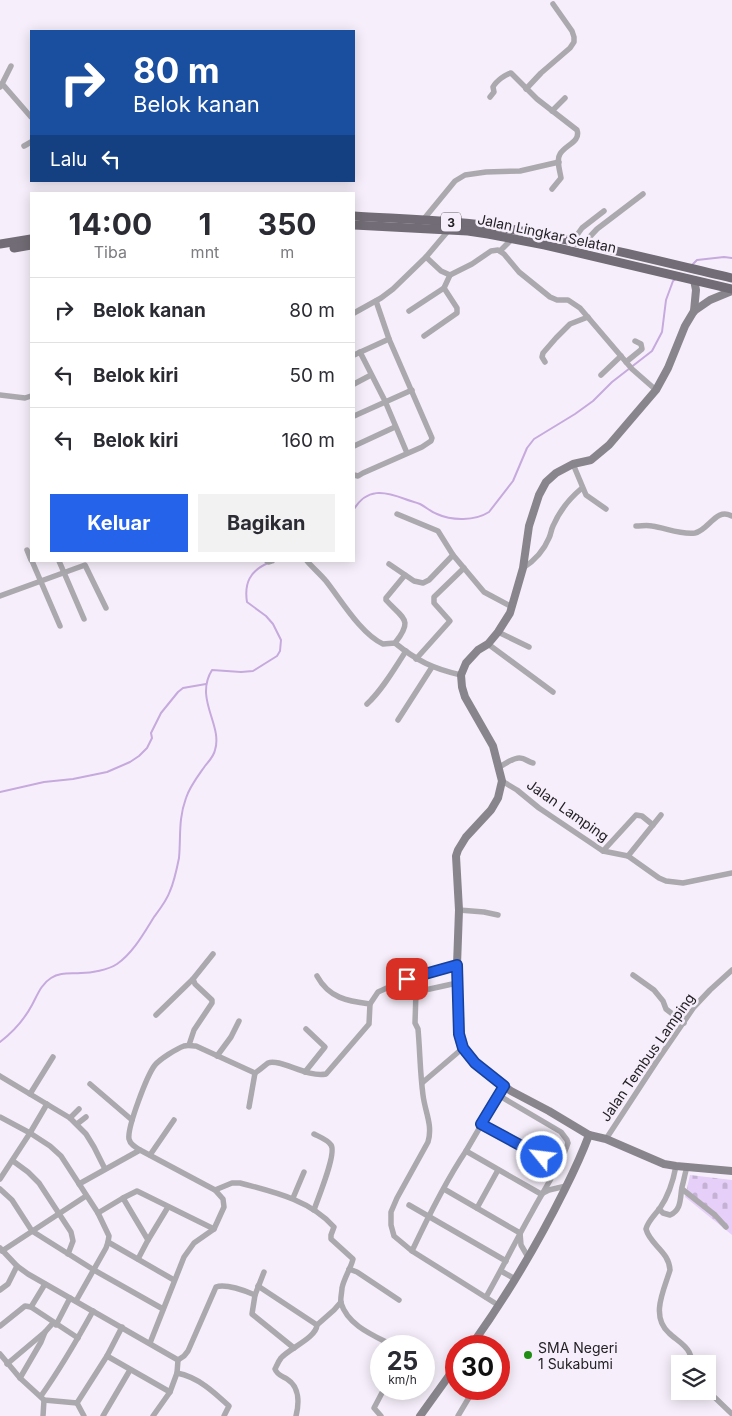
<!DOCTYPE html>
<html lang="id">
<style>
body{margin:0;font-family:Inter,sans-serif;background:#f2f2f3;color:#2b2b33;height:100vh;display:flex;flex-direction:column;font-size:19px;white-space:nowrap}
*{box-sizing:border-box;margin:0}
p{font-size:16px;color:#7c7c81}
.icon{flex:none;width:28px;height:28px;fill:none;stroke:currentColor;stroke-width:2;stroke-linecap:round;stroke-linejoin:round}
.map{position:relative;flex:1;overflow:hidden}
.panel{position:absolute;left:30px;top:192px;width:325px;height:370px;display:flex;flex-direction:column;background:#fff;border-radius:0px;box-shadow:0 2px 12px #0003}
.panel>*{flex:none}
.top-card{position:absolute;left:30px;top:30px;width:325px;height:152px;border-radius:0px;box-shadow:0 2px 12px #0003;background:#1a4fa0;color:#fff;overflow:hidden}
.buttons{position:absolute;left:671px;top:1355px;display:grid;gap:10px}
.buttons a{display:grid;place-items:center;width:45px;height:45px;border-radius:0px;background:#fff;box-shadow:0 2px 12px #0003;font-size:25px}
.speed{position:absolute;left:370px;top:1335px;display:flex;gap:10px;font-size:25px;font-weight:700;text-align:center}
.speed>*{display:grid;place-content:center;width:65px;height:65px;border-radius:50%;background:#fff;box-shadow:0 2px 12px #0003;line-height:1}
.speed small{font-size:12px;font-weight:400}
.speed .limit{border:8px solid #d22;background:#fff;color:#111}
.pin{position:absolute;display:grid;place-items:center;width:42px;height:42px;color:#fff;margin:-21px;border-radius:10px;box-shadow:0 2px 8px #0006}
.me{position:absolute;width:55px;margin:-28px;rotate:299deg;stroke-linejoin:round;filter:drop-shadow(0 0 4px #0008)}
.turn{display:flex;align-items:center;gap:18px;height:105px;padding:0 20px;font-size:22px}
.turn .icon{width:65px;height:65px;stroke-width:2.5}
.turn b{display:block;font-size:35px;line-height:42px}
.then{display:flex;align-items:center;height:48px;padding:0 20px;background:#0003;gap:10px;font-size:19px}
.eta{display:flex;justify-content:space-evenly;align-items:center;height:85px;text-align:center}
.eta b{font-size:30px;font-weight:700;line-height:35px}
.button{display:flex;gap:10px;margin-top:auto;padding:10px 20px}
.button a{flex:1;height:58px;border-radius:0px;background:#2563eb;color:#fff;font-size:20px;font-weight:700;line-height:58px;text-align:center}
.button a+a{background:#f2f2f3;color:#2b2b33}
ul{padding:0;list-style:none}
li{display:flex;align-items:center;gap:15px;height:65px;padding:0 20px;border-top:1px solid #e1e1e2}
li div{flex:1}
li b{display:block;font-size:19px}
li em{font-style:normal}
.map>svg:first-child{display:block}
.cemetery{fill:url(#cemetery-stones)}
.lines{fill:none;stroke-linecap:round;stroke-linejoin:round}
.stream{stroke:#c6a9dd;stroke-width:2}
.street{stroke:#aba9ae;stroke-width:5.5}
.secondary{stroke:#89858c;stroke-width:8}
.primary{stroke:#716c75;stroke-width:9}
.route-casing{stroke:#184099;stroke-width:12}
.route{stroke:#2563eb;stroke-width:9}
.poi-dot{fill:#1e8d12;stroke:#f6effb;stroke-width:2}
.labels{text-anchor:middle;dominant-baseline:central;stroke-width:5;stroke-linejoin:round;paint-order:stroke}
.shield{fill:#f6effb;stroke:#625f65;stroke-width:1}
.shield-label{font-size:12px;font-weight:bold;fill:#232125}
.street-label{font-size:14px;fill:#232125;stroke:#f6effb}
.poi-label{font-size:14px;fill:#232125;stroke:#f6effb;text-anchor:start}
</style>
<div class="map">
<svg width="732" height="1416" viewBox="0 0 732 1416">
<defs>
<pattern id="cemetery-stones" width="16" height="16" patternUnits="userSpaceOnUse" patternTransform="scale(1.25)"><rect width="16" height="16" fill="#e6cff8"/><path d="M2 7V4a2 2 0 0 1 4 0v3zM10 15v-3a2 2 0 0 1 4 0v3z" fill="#c5b1d4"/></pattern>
</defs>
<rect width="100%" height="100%" fill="#f6effb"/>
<polygon class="cemetery" points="690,1175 732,1180 732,1235 685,1197"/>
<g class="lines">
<g class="stream">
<polyline points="691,266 697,260 724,257 732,258"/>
<path d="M 354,509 C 367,488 384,491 405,499 C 410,501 415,502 420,504 C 426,507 431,512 437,514 C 452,521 475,521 489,512 L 513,481 L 527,448 L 534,439 L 575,414 L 593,401 L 612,382 L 652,351 L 662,332 L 666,300 L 673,281 L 676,279"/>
<polyline points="0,792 44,782 73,779 107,772 130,762 139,756 147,748 152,738 151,733 161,713 178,692 183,688 206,684"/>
<path d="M 0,1042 C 13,1032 24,1020 32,1005 C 37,996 41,984 51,978 C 60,972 71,974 81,973 C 91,973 108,970 117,964 C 133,953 144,933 154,917 C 160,909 167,900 170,891 C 174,882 177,868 179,858 C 181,837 178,820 186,798 C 190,786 198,776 205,766 C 209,761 214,756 215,750 C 223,725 194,699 212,670 L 241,672 L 253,671 L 277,656 L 280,651 L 281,640 L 273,624 L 266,616 L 247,602 C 244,583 250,571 268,563"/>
</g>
<g class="street">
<polyline points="2,84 11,66"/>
<polyline points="0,87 2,84 5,87 31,117"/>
<polyline points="526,89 541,73 570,48 574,42 574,37 572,31 553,4"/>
<path d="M 490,97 L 494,92 L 493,87 C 496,81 506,74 511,73 L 537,99 L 577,130 C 581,142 565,145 560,154 C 556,160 560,171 561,178 L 552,189"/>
<polyline points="552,111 565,98"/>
<polyline points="24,146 31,142"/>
<polyline points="423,220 455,181 465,175 486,172 520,171 559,162"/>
<polyline points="572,242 582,228 604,211"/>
<polyline points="583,244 597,229 643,194"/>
<polyline points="500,251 512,239"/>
<polyline points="426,257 448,231"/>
<polyline points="409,311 444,288 450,275"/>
<polyline points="354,313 381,298 393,289 426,257 441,271 450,275 472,264 491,251 498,250 504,254 519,272 550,297 557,300 568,300 580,308 632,369 656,390"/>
<polyline points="424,336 457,313 457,308 444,288"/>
<polyline points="360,352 385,401 407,453"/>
<polyline points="354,355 389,339"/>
<polyline points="545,362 542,357 543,353 556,338 570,324 588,317"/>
<polyline points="626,362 642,349 641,344 635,341"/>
<polyline points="601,375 621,356"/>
<polyline points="354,384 371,375"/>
<polyline points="0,395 25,398 31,396"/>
<polyline points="354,416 412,390"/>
<polyline points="354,446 395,427"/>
<polyline points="573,464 586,495 606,509"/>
<polyline points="354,475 358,476 363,473 422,447 431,441 432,438 389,339 376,301"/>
<polyline points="397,514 438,531 453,555 484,592 512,607"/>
<path d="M 636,526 C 642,526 647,525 652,526 C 666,528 681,535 695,533 C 709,530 716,507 732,516"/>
<polyline points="27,550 31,560"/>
<polyline points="32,561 60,626"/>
<polyline points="59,561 84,619"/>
<polyline points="267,561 269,562 272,561"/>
<path d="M 307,561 C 313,568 320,574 326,581 C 341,600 361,634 383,644 L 395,643 C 414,619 403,619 386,600 L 386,598 L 405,575"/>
<polyline points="389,564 414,581 423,583 429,580 453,555"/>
<path d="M 523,568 C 534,561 544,550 549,538 C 551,534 551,530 553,526 C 559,512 570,498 582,488"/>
<polyline points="0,596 85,565 106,608"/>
<polyline points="498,632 529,647"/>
<path d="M 395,643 C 417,661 434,669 461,675"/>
<polyline points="488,644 553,692"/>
<polyline points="416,659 450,621 434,603 434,597 464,568"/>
<path d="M 367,704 C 383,689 394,669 406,651"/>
<polyline points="398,720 432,667"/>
<path d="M 499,767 C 505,764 514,757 520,758 C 525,758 528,762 533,763"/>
<polyline points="502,781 517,790 539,808 603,851 628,856 659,878 666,881 683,883 732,873"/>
<polyline points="603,851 636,815 642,816 653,825"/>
<polyline points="628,856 661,815"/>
<polyline points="459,910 484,912 498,915"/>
<polyline points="633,975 654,990 663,1001 666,1009 684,1023"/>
<path d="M 317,976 C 329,998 347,1001 370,1004"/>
<polyline points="156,1015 193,979 213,954"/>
<polyline points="189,1045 194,1030 212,1003 212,1000 195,984 193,979"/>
<polyline points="217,1056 231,1037 239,1021"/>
<polyline points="305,1072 325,1047 306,1029"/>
<polyline points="0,1076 70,1118 86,1134 94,1147 105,1169"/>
<polyline points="422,1083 463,1048"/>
<polyline points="90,1084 132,1120"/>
<polyline points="30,1094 53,1057"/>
<polyline points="249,1107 255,1073"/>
<polyline points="0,1117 30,1133 50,1146 61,1156 98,1213 109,1236 108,1242 106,1248 76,1301"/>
<polyline points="70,1118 79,1109"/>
<polyline points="77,1124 86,1117"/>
<polyline points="481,1124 557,1165"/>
<path d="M 314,1134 C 320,1137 328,1140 331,1145 C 337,1153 318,1198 314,1210"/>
<polyline points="606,1139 657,1061 694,1007 710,990 732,970"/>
<path d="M 140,1150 C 135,1147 130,1144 129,1139 C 127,1128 147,1075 155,1065 C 160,1059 176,1049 184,1046 C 188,1045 192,1046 196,1046 L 255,1073 C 260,1070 264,1066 268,1063 C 280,1058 307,1078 326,1074 L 369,1024 L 370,1004 L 378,992 L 407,979 L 457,965"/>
<polyline points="466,1151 504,1086"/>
<polyline points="150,1155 174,1120"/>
<polyline points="13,1161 28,1172 39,1183 71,1232 73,1241 68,1254"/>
<path d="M 676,1166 C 673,1182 669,1195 660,1208 C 655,1215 648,1221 646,1229 C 650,1245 669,1251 670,1270 C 664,1290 650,1316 669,1333 C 675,1339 685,1344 689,1352 C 691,1356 692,1360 693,1364"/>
<polyline points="0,1179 30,1133 47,1104"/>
<polyline points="79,1184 140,1150 215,1190 223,1199 224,1207 214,1229 194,1243 184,1257 150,1343"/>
<polyline points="0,1189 12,1200 32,1231 94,1270 163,1309"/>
<polyline points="444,1189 520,1233 521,1245 528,1257"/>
<polyline points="682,1189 715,1215 726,1227"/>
<path d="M 215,1190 L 232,1183 L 240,1183 C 274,1192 310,1200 334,1227 L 331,1235 L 331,1239 L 353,1259 C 351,1268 344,1278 342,1288 C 342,1292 340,1299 341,1303 C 348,1326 375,1336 394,1346"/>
<polyline points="541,1194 549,1190 566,1186"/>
<polyline points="123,1198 148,1240"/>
<polyline points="293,1198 304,1172"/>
<polyline points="409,1205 506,1261"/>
<polyline points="477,1208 498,1170"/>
<path d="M 659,1209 L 663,1213 L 670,1215 C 682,1210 680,1197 682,1187 C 684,1180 685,1173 687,1167"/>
<polyline points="98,1213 123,1198 137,1191 214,1229"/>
<polyline points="108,1242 174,1280"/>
<polyline points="0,1248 17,1266 28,1274 178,1360 177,1373 170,1392 153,1416"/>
<polyline points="2,1251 86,1196"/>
<path d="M 412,1251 L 394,1236 L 391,1225 L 391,1212 L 397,1198 L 428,1142 C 433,1125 425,1112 423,1095 C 420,1073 420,1051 418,1029 L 415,1023 L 416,992 L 457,983"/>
<polyline points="138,1259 148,1240 168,1207"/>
<polyline points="349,1269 357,1272 399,1300"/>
<polyline points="501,1271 515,1279"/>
<polyline points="258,1286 317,1325"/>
<polyline points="0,1290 8,1284 17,1266"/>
<polyline points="255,1295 252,1314 294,1348"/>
<path d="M 486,1297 C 502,1269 516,1240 532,1212 C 543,1191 561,1165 568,1143 L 567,1140 L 561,1132 L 498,1095"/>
<path d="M 498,1305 L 412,1251 C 428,1217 445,1182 466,1151 L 541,1194"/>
<polyline points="31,1307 45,1284"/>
<polyline points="56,1325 70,1298"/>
<polyline points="0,1326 25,1306 31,1307 78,1338"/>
<polyline points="0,1354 20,1378 44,1400 77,1403"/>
<polyline points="107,1356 170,1392"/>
<path d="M 178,1360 L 184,1356 L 188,1351 L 216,1287 C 225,1283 246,1291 255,1295 L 264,1272"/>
<polyline points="7,1364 45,1332 53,1323"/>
<path d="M 177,1373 C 198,1377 214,1392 229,1406 L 224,1416"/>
<polyline points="20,1378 41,1342 45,1332"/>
<polyline points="708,1391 732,1414"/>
<path d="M 41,1396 C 60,1369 77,1340 93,1311"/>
<polyline points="77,1403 107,1356 122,1327"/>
<polyline points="77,1403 84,1416"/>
<polyline points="43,1416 44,1400"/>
<polyline points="103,1416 130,1370"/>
<path d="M 296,1416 C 299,1404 300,1387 287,1379 C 282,1376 277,1375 275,1369 C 277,1365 278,1362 281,1358 C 290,1348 316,1338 317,1325 L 334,1310 L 341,1302"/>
<polyline points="381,1416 374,1408 384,1389"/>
<polyline points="458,1416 474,1389"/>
</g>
<g class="secondary">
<polyline points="694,311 696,290 694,280"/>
<polyline points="589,1135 606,1139 664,1164 676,1166 732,1171"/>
<path d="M 471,1346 C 506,1297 537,1245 564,1191 C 573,1173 582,1154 589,1135 L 549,1111 L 511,1091 L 492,1078 L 475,1063 L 463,1048 L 459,1034 L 457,965 L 459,910 L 456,856 L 458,850 L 466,837 L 491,810 L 498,798 L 502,781 L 493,746 L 465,697 L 462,687 L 461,675 L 466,663 L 478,650 L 488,644 L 498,632 L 510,613 L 523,568 L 529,526 L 539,495 L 546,482 L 556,473 L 573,464 L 591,460 L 609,445 L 656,390 L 668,368 L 685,326 L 694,311 L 710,300 L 732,291"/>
<polyline points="420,1416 456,1366"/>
</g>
<g class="primary">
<path d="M 354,216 C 402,219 451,220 498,227 C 577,240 654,260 732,278"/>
<polyline points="354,225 468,231 488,234 545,245 732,289"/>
<polyline points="0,244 31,239"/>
<polyline points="14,248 31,245"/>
</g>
</g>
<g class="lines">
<defs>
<polyline id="route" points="407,979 457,965 459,1034 463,1048 475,1063 504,1086 481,1124 542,1157"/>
</defs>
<use href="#route" class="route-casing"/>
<use href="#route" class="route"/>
</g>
<circle class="poi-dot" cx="528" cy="1355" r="5"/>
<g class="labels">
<rect class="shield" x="441" y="212.5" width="20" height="19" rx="4"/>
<g class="shield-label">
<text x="451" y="222">3</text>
</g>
<g class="street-label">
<text transform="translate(547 233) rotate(12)">Jalan Lingkar Selatan</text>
<text transform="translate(568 810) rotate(35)">Jalan Lamping</text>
<text transform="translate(647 1057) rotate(-55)">Jalan Tembus Lamping</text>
</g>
<g class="poi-label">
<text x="538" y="1347">SMA Negeri<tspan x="538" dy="16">1 Sukabumi</tspan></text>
</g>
</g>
</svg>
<div class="buttons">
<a><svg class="icon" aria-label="layers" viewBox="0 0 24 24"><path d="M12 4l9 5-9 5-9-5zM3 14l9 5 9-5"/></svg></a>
</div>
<div class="speed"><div>25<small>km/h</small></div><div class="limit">30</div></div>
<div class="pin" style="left:407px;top:979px;background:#d93025"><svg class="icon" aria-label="arrive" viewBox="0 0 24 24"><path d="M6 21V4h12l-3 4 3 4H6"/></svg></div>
<svg class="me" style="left:542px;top:1157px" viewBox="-20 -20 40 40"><circle r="17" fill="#2563eb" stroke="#fff" stroke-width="3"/><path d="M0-11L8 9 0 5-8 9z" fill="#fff"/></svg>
<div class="top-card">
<div class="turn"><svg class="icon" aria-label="right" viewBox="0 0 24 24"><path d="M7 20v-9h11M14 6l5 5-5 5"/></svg><div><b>80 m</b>Belok kanan</div></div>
<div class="then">Lalu<svg class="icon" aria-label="left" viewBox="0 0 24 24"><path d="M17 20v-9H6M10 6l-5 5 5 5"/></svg></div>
</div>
<section class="panel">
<div class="eta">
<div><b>14:00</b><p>Tiba</p></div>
<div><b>1</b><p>mnt</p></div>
<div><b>350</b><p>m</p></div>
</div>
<ul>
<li><svg class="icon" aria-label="right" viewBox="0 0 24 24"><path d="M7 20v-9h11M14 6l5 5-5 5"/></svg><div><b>Belok kanan</b></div><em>80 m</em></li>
<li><svg class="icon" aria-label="left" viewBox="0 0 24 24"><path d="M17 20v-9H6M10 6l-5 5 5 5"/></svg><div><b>Belok kiri</b></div><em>50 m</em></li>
<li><svg class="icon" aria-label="left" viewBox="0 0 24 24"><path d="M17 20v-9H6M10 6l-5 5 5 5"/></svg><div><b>Belok kiri</b></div><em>160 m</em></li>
</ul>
<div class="button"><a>Keluar</a><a>Bagikan</a></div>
</section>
</div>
